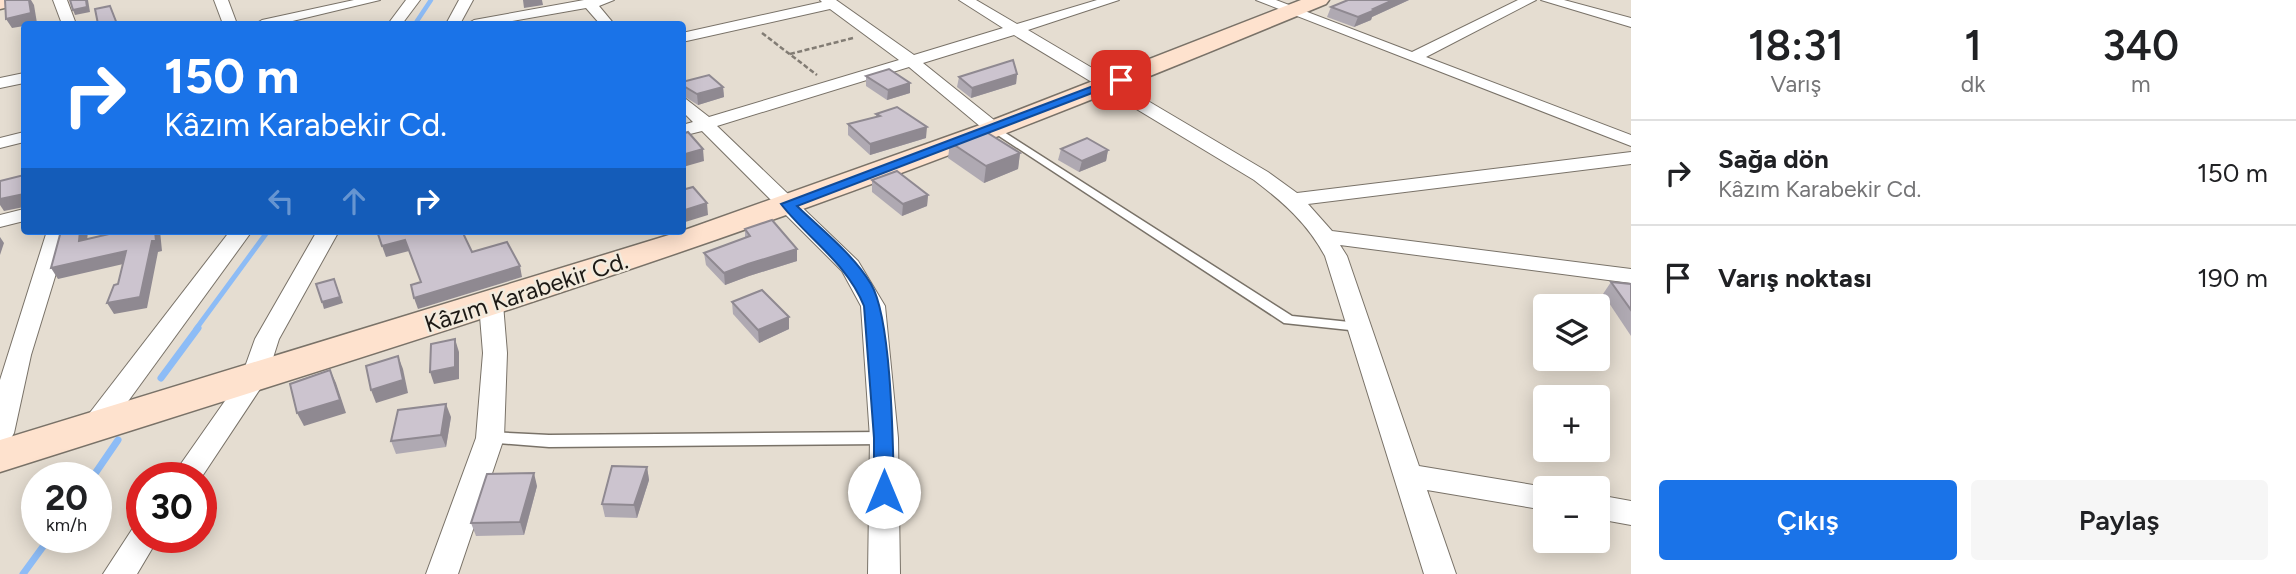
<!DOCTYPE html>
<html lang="tr">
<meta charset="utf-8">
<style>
body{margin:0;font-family:Figtree,sans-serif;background:#f6f6f6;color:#202124;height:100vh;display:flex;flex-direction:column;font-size:26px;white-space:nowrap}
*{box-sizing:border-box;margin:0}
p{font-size:23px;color:#757577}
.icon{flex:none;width:38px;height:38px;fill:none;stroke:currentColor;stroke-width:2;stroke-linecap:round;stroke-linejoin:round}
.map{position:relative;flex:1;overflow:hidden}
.drawer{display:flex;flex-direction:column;background:#fff;width:665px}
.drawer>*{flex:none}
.guide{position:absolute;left:21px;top:21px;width:665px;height:214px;border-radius:7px;box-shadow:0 4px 18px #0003;background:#1a73e8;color:#fff;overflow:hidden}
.controls{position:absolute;left:1533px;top:294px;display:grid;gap:14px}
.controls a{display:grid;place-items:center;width:77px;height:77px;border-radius:7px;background:#fff;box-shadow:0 4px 18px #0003;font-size:35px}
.speed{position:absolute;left:21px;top:462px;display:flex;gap:14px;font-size:35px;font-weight:700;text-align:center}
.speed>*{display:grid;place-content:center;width:91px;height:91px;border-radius:50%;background:#fff;box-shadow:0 4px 18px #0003;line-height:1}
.speed small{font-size:18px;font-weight:400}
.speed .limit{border:10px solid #d22;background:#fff;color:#111}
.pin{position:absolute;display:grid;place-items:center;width:60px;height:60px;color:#fff;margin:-30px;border-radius:14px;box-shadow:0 4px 10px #0006}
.me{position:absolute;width:77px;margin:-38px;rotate:0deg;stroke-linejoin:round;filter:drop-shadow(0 0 5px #0008)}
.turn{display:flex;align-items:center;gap:24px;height:147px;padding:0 28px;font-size:32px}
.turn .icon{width:91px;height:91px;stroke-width:2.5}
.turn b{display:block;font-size:49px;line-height:60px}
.lanes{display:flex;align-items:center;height:66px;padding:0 28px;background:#0003;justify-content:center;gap:35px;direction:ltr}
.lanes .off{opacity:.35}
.eta{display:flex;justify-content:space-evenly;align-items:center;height:119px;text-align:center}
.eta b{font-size:42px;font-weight:600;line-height:49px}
.button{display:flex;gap:14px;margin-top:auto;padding:14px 28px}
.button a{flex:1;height:80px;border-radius:7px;background:#1a73e8;color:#fff;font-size:28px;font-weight:600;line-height:80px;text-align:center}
.button a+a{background:#f6f6f6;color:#202124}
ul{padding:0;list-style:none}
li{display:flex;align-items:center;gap:21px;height:105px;padding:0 28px;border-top:2px solid #e0e0e0}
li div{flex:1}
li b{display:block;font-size:26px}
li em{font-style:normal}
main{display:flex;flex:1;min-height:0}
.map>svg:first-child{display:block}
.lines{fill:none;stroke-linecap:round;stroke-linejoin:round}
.stream-far2{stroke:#8dbcf6;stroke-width:4.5}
.stream-far1{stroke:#8dbcf6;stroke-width:5}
.stream{stroke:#8dbcf6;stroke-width:7}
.lane-casing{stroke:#797268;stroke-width:3}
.street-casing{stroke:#797268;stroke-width:2}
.secondary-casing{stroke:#797268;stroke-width:3}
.path{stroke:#827c74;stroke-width:2.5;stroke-dasharray:5 2.5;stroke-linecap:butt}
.lane{fill:#fff;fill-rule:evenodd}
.street{fill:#fff;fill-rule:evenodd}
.secondary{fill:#fee2ce;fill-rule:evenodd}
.wall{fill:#afa9b2}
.shaded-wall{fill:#8f8991}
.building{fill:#ccc4cf;stroke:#8f8991;stroke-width:2}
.route{fill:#1a73e8;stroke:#114b97;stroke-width:2}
.labels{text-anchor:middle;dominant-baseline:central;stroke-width:5;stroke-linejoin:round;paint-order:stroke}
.street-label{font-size:24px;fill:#1c1915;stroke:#f2ebde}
</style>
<main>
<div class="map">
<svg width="1631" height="574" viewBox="0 0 1631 574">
<rect width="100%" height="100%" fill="#e5ddd1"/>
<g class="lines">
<polyline class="stream-far2" points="415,24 431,0"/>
<polyline class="stream-far1" points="196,329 268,231"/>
<g class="stream">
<polyline points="161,378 198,328"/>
<polyline points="92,478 118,440"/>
<polyline points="23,574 50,537"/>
</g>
<defs>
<g id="lane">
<polygon points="993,125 1292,316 1359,323 1365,327 1359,331 1284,323 990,130 988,128"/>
<polygon points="490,432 549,435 884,432 889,434 891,438 889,442 884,444 549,447 485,442 483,438 485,434"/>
</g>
<g id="street">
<polygon points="53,0 67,0 76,24 62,24"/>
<polygon points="214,0 228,0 237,24 223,24"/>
<polygon points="354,0 380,0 280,24 255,24 262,20"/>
<polygon points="406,0 420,0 402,24 388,24"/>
<polygon points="459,0 473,0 460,24 446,24"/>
<polygon points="584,0 614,0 599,6 614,24 600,24 586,8 495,24 467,24 474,20"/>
<path d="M 820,0 L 836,0 L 914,55 L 1003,28 L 959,0 L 976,0 L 1017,24 L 1097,0 L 1119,0 L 1028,30 L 1268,172 L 1297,193 L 1631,152 L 1631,164 L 1308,204 L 1332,231 L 1631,269 L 1631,283 L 1340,245 L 1347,256 L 1419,466 L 1551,488 L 1545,488 L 1545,510 L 1427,490 L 1456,574 L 1424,574 L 1325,256 C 1307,223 1284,203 1254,180 L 1014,35 L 923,63 L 999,124 L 1002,128 L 999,132 L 987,132 L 909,67 L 717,126 L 858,261 L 885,306 L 898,438 L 900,574 L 868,574 L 870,438 L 861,306 L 842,271 L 702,131 L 682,136 L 682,125 L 693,122 L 682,111 L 682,96 L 709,117 L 899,60 L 830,9 L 682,42 L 682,33 L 822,2 Z"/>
<polygon points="1256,0 1276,0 1412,52 1518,0 1536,0 1426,57 1631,135 1631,146"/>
<polygon points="1541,0 1564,0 1631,18 1631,27"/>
<polygon points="24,73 24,83 0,88 0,78"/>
<polygon points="24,132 24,142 0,148 0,138"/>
<polygon points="24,209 24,221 0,227 0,215"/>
<polygon points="47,231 69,231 31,355 14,433 10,440 0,443 0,380"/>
<polygon points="230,231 252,231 105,433 95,436 85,433 81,426 85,419"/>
<polygon points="317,231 339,231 279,339 266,380 201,478 171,478 241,378 255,339"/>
<polygon points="491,297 499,299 503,304 507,353 504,438 458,574 426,574 476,438 483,353 479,304 483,299"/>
<polygon points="1598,495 1631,501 1631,525 1598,519"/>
<polygon points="142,525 142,537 159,537 137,574 103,574 133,528"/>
</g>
<g id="secondary">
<polygon points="0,0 25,0 22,4 0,9"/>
<path d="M 1301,0 L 1329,0 L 1326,4 C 1152,76 977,147 800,210 C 535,305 267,387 0,472 L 0,440 L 682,231 L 980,125 Z"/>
</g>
</defs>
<use href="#lane" class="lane-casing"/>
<use href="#street" class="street-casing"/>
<use href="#secondary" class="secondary-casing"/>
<g class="path">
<polyline points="762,33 817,75"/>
<polyline points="790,54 853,38"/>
</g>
<use href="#lane" class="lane"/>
<use href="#street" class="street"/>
<use href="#secondary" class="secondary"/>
</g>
<g class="wall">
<polygon points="1348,0 1409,0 1372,17 1371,20 1354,27 1327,17 1331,7"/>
<polygon points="1017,74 1016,84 971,98 957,87 959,77"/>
<polygon points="866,76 910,93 887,100 866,86"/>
<polygon points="682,82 723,87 724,97 698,105 682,95"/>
<polygon points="876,114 926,138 870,155 848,135 848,124 876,117"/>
<polygon points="950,142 1020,153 1018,169 984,183 948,158"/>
<polygon points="1061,149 1108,150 1106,161 1079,172 1058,160"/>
<polygon points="872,180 928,195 927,206 902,216 872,192"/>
<polygon points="745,229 797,249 797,261 749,276 725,285 706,265 704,253 745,238"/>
<polygon points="1611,282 1631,284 1631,336 1603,294"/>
<polygon points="732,302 789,329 759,343 733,314"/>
<polygon points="451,417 446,447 396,454 391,441"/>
<polygon points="647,467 649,480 637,518 605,517 602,504"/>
<polygon points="537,486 524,535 476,536 471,523"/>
</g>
<g class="shaded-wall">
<polygon points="29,0 31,0 34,5 37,23 24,24 24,26 12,28 6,19"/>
<polygon points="86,0 88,0 90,12 75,15 73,10"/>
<polygon points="523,0 542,0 543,5 524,8"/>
<polygon points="1393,0 1409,0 1372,17 1371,20 1354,27 1358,17"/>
<polygon points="1017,74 1016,84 971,98 972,88"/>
<polygon points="910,83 910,93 887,100 888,90"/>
<polygon points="723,87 724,97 698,105 697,94"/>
<polygon points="927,127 926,138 870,155 870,144"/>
<polygon points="703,149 704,161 683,167 682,155"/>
<polygon points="1108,150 1106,161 1079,172 1082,161"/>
<polygon points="1020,153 1018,169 984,183 986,166"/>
<polygon points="24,194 24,207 4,211 0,205 0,199"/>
<polygon points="928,195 927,206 902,216 903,204"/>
<polygon points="707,203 708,215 682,223 682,211"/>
<polygon points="80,231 88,231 86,252 79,241"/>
<polygon points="155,231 160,231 162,251 158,252 147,308 114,314 107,303"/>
<polygon points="0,237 4,243 0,255"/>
<polygon points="405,240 409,251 386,257 382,246"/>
<polygon points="797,249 797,261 749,276 725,285 724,273 748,264"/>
<polygon points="126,251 132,262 58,279 51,268"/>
<polygon points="520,266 522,277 418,309 414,298"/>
<polygon points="334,279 343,303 324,309 322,302"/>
<polygon points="789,317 789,329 759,343 758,330"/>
<polygon points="455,339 459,352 459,379 434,384 430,372"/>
<polygon points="398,356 403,369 408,393 376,403 371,390"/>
<polygon points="330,370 336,383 346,413 304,426 297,413"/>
<polygon points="446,404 451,417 446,447 441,435"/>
<polygon points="647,467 649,480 637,518 634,505"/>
<polygon points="534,473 537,486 524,535 520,522"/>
</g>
<g class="building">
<polygon points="5,0 29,0 31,13 6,19"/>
<polygon points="70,0 86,0 87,7 73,10"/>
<polygon points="1348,0 1393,0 1373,9 1375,10 1358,17 1331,7"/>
<polygon points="110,6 117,24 98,24 95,9"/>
<polygon points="1013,60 1017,74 972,88 959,77"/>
<polygon points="889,69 910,83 888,90 866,76"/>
<polygon points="709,75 723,87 697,94 682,85 682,82"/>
<polygon points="897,107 927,127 870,144 848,124 880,116 876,114"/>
<polygon points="983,130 1020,153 986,166 950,142"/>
<polygon points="688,132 703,149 682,155 682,134"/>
<polygon points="1087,138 1108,150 1082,161 1061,149"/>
<polygon points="897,171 928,195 903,204 872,180"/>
<polygon points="24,175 24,194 0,199 0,181"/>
<polygon points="693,187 707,203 682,211 682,190"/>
<polygon points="772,220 797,249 748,264 724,273 704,253 750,236 745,229"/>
<polygon points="61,231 80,231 79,241 122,231 155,231 156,241 152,241 140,297 107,303 114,285 118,284 126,251 51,268"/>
<polygon points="377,231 462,231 472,252 507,242 520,266 414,298 411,285 421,282 405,240 382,246"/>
<polygon points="334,279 340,297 322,302 316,284"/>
<polygon points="1611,282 1631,284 1631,310"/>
<polygon points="762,290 789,317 758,330 732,302"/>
<polygon points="455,339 455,367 430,372 431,344"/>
<polygon points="398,356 403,380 371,390 366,366"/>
<polygon points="330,370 340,400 297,413 290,384"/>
<polygon points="446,404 441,435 391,441 398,410"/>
<polygon points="612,466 647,467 634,505 602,504"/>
<polygon points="534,473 520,522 471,523 487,474"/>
</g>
<path class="route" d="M 1117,77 L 1126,80 L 797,206 C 822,230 853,254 871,284 C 892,319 893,448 894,492 L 891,498 L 877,498 L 874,492 L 874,438 L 864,306 C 847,263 809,240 781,204 Z"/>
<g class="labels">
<g class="street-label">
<text transform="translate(526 292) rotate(-18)">Kâzım Karabekir Cd.</text>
</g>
</g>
</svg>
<div class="controls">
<a><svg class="icon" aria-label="layers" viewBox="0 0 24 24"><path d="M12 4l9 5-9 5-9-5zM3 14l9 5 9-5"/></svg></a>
<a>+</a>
<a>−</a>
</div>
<div class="speed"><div>20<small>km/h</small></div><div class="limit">30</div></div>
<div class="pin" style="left:1121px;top:80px;background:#d93025"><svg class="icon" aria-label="arrive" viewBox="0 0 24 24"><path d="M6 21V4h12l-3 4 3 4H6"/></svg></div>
<svg class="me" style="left:884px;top:492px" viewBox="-20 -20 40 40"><circle r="19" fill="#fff"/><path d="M0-13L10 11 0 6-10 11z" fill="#1a73e8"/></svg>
<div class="guide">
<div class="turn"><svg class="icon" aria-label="right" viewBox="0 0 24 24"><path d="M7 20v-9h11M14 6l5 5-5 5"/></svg><div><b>150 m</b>Kâzım Karabekir Cd.</div></div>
<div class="lanes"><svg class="icon off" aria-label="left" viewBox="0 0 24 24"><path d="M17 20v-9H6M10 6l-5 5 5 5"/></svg><svg class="icon off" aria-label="ahead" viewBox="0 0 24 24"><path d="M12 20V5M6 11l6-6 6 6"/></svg><svg class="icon" aria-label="right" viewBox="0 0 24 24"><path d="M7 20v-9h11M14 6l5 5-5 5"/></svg></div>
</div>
</div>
<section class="drawer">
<div class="eta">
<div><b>18:31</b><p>Varış</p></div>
<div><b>1</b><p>dk</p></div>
<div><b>340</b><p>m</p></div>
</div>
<ul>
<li><svg class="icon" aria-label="right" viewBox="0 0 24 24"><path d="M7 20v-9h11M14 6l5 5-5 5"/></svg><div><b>Sağa dön</b><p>Kâzım Karabekir Cd.</p></div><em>150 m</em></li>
<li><svg class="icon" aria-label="arrive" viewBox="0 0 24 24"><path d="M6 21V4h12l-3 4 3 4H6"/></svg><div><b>Varış noktası</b></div><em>190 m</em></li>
</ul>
<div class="button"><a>Çıkış</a><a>Paylaş</a></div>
</section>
</main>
